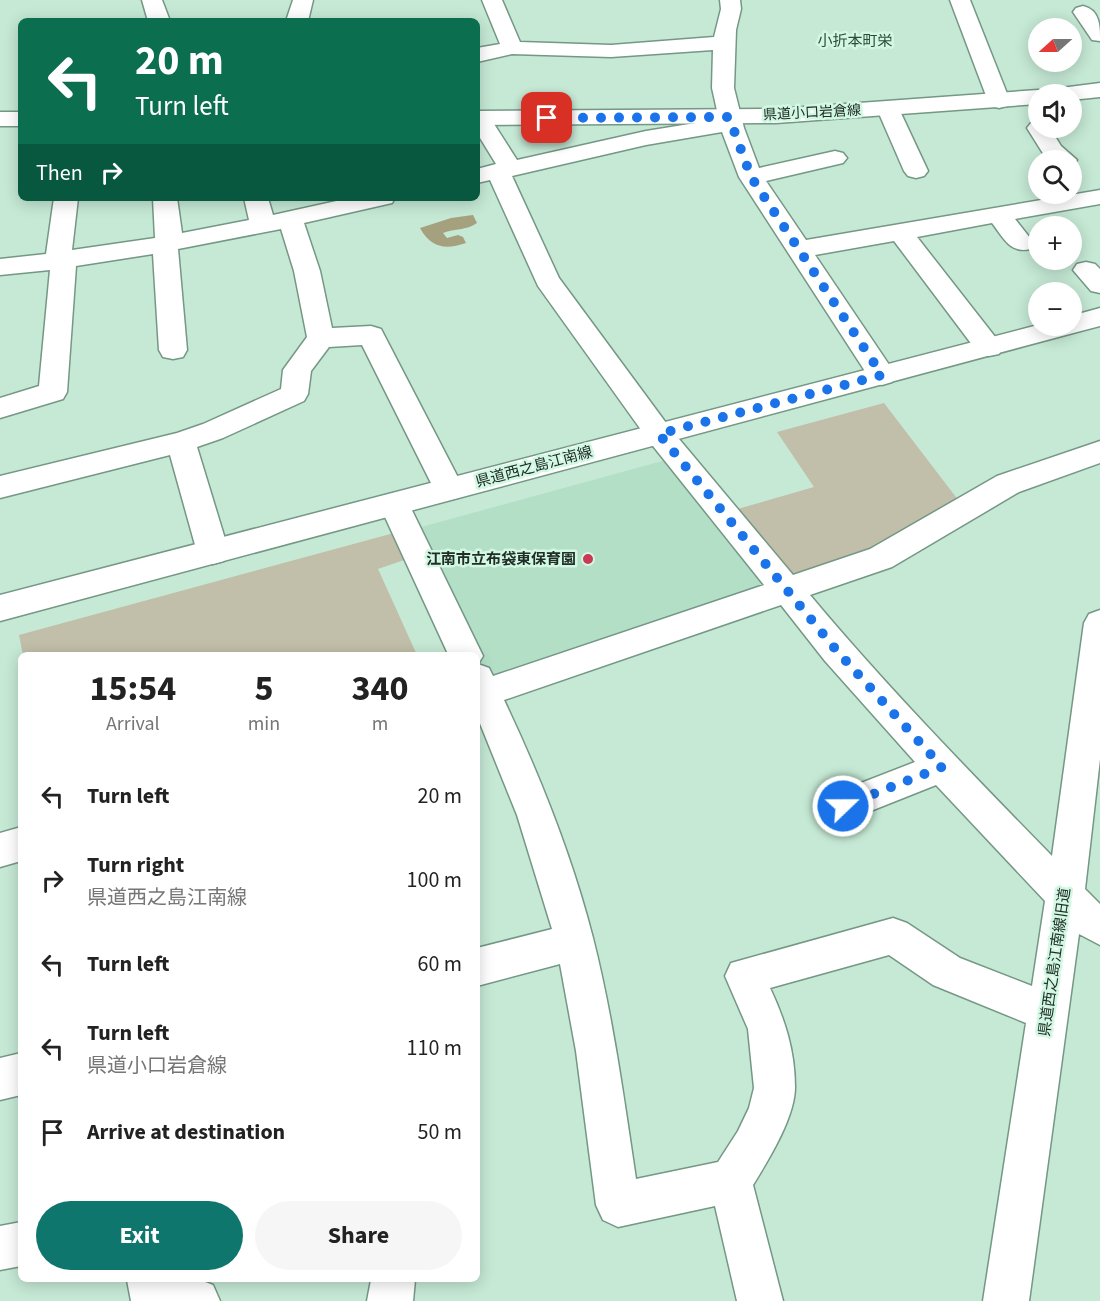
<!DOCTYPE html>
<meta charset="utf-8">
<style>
body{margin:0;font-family:"Source Sans 3","Noto Sans JP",sans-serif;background:#f6f6f6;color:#222;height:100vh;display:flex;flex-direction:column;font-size:22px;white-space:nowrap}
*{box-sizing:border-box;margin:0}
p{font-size:20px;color:#767676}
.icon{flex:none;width:33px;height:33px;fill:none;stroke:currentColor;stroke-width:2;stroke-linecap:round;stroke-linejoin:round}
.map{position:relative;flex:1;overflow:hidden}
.sheet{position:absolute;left:18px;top:652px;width:462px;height:630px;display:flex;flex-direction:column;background:#fff;border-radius:9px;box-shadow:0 3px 15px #0003}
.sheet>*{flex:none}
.guide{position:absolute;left:18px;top:18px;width:462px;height:183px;border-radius:9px;box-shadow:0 3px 15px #0003;background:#0b6e4f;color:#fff;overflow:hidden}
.needle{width:39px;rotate:249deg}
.tools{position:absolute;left:1028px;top:18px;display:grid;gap:12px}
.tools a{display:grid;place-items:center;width:54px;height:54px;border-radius:50%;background:#fff;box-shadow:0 3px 15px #0003;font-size:30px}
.pin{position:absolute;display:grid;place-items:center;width:51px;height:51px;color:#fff;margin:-26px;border-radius:12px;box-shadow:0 3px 9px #0006}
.me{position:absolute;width:66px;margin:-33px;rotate:68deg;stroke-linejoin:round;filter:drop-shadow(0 0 4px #0008)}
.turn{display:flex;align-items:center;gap:21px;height:126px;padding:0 18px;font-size:27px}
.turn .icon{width:78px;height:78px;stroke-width:2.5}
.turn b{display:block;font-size:42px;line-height:51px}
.then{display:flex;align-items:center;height:57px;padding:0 18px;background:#0003;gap:12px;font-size:22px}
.eta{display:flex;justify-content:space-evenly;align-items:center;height:102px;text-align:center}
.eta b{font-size:36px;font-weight:700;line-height:42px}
.cta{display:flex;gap:12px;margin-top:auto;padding:12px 18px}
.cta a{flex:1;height:69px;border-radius:36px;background:#0f766e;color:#fff;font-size:24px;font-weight:700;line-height:69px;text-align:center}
.cta a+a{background:#f6f6f6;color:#222}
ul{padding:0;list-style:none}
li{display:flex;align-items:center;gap:18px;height:84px;padding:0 18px}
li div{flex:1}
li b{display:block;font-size:22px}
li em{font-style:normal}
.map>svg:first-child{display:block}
.built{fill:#b3dfc7}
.green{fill:#c1bea9}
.forest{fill:#a5a17e}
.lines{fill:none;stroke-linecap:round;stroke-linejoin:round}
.minor-casing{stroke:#759785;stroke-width:3}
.major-casing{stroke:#759785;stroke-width:3}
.minor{fill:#fff;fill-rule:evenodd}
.major{fill:#fff;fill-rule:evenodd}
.route{stroke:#1a73e8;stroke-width:10;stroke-dasharray:0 18}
.poi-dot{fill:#c93955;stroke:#d2f7e2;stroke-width:2}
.labels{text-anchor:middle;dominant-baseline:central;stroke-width:5;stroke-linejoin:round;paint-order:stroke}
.far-street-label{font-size:14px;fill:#202e27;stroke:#d2f7e2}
.far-quarter-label{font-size:15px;fill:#2a4a3a;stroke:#d2f7e2}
.street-label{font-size:15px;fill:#202e27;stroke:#d2f7e2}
.poi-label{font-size:15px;font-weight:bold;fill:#202e27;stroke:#d2f7e2;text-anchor:end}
</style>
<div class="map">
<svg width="1100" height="1301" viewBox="0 0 1100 1301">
<rect width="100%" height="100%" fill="#c5e9d5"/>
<polygon class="built" points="666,460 772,589 494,680 484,675 477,656 414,529"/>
<g class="green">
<polygon points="884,403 962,505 875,554 793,582 734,510 814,487 777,432"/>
<polygon points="394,533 407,559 378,569 417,655 23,655 19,635"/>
</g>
<path class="forest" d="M 473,215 L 477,223 C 466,231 455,228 443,233 L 447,238 L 458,235 L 463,237 L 466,243 C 445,250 431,248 420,228 L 451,218 Z"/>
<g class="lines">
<defs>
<g id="minor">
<polygon points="142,0 162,0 170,21 148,21"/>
<polygon points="293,0 313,0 308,21 286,21"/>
<path d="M 482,0 L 502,0 L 520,42 L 611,45 L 714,37 L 721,9 L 720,0 L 740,0 L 741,9 L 736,30 L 734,88 L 744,128 L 759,168 L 835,151 L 843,153 L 847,158 L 843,163 L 766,181 L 806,240 L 1100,190 L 1100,204 L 1015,219 L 1034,243 L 1030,249 C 1010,254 1003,237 992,223 L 917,237 L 1003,347 L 999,354 L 989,356 L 979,354 L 894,241 L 815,255 L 896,375 L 892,382 L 882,385 L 872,382 L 739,177 L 722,132 L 646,145 L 512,176 L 559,278 L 669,427 L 793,575 L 870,549 L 997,476 L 1100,441 L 1100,463 L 1019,492 L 892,567 L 810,595 C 886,686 969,771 1052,856 L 1084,623 L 1089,614 L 1100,610 L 1100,759 L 1085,889 L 1100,904 L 1100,945 L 1079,934 L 1029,1301 L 983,1301 L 1026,1023 L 933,985 L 889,955 L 770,988 C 785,1020 795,1051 795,1087 C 795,1117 769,1159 753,1185 L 783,1301 L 737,1301 L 715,1206 L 618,1227 L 603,1220 L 596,1205 L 576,1051 L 560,964 L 477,986 L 477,948 L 552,929 L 517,815 L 477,716 L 477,656 L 449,656 L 379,504 L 383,496 L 394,493 L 405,496 L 483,656 L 478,664 L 489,668 L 493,676 L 764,585 L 649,441 L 538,286 L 490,180 L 477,183 L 477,169 L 496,164 L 477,133 L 477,112 L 487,113 L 517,160 L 646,131 L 708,121 L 718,115 L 712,88 L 713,50 L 611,57 L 512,54 L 477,62 L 477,48 L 500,44 ZM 781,605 L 825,661 L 915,762 L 830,795 L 825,806 L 830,817 L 843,822 L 936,785 L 1045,901 L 1032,986 L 960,958 L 907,923 L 893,918 L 731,963 L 725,976 L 748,1029 L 754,1088 L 749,1108 L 738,1131 L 718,1162 L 636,1179 C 624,1099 613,1017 593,938 C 572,856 540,776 504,700 Z"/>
<polygon points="950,0 970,0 1010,101 1007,106 999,108 991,106 988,101"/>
<path d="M 1083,6 C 1100,10 1100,26 1100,41 L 1092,40 L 1073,12 L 1076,8 Z"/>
<polygon points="888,102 896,104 899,109 928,171 924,176 916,178 908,176 904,171 877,109 880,104"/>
<polygon points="1038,121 1038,128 1050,128 1061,146 1077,160 1073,165 1071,166 1071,160 1051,160 1044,155 1027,128 1031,123"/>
<polygon points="54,198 78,198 72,250 155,238 153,198 177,198 182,233 249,220 244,198 268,198 273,215 350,198 395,198 392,203 304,223 320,271 332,328 371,326 381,329 464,489 460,497 449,500 438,497 362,345 329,347 311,371 308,394 304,401 223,438 197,447 229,552 224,561 213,564 202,561 197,552 170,455 0,498 0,476 177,433 203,424 281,389 283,370 307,337 294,271 281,229 178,249 187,350 183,357 173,359 163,357 159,350 153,254 76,266 67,392 63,399 0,418 0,398 39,386 50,270 0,275 0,259 46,254"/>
<polygon points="1086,262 1095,264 1100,269 1100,293 1091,291 1073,270 1077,264"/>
<polygon points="21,827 21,861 0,867 0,833"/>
<polygon points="21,1053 21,1095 0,1100 0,1058"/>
<polygon points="21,1222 21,1266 0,1270 0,1226"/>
<polygon points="127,1280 200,1280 213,1285 220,1301 131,1301"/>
<polygon points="371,1280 415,1280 413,1301 367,1301"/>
</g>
<g id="major">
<polygon points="1100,83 1100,97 1071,100 1071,94 1050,94 1053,89"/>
<polygon points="1038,90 1048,94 1038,94 1038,104 776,123 477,125 477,111 776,109"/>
<rect x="0" y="112" width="21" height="14"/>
<polygon points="1100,308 1100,326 1077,332 0,621 0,595 1038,325 1071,326 1071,316"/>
</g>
</defs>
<use href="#minor" class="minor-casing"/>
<use href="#major" class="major-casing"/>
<use href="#minor" class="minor"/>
<use href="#major" class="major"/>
</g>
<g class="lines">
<polyline class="route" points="547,118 729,117 751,177 882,375 659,434 837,651 942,767 843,806"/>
</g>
<circle class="poi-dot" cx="588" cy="559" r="6"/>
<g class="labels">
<g class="far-street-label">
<text transform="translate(812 113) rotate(-3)">県道小口岩倉線</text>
</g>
<g class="far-quarter-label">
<text x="855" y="41">小折本町栄</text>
</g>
<g class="street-label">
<text transform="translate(534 467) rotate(-15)">県道西之島江南線</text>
<text transform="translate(1055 962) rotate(-82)">県道西之島江南線旧道</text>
</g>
<g class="poi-label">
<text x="576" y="559">江南市立布袋東保育園</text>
</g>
</g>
</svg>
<div class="tools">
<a><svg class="needle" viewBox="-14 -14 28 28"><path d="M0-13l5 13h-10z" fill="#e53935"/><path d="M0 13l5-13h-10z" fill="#767676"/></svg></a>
<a><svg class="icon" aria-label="sound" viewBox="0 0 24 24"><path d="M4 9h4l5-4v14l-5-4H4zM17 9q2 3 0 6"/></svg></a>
<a><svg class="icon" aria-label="search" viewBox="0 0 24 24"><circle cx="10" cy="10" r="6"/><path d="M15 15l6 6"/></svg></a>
<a>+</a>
<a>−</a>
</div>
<div class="pin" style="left:547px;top:118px;background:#d93025"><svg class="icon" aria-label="arrive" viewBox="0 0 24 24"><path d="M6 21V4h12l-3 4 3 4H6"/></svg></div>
<svg class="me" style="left:843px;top:806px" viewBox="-20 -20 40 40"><circle r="17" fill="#1a73e8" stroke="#fff" stroke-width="3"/><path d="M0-11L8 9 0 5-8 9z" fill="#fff"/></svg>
<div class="guide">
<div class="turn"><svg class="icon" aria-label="left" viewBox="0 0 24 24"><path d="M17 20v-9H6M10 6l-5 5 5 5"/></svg><div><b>20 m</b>Turn left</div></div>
<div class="then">Then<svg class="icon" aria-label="right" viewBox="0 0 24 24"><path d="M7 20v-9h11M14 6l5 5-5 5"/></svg></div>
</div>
<section class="sheet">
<div class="eta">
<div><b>15:54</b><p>Arrival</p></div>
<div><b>5</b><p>min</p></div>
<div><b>340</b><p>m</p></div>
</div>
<ul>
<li><svg class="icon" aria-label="left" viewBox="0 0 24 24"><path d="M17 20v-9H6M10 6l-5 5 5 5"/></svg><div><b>Turn left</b></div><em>20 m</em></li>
<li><svg class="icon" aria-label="right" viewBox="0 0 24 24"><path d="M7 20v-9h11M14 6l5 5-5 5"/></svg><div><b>Turn right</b><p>県道西之島江南線</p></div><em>100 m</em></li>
<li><svg class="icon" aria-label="left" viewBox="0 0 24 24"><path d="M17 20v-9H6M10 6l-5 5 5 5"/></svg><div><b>Turn left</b></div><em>60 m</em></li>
<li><svg class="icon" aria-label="left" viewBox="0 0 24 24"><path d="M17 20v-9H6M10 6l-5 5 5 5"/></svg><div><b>Turn left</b><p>県道小口岩倉線</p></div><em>110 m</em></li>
<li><svg class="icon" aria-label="arrive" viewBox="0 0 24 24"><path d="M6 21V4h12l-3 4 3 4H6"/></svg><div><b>Arrive at destination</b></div><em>50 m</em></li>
</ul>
<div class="cta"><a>Exit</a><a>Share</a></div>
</section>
</div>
